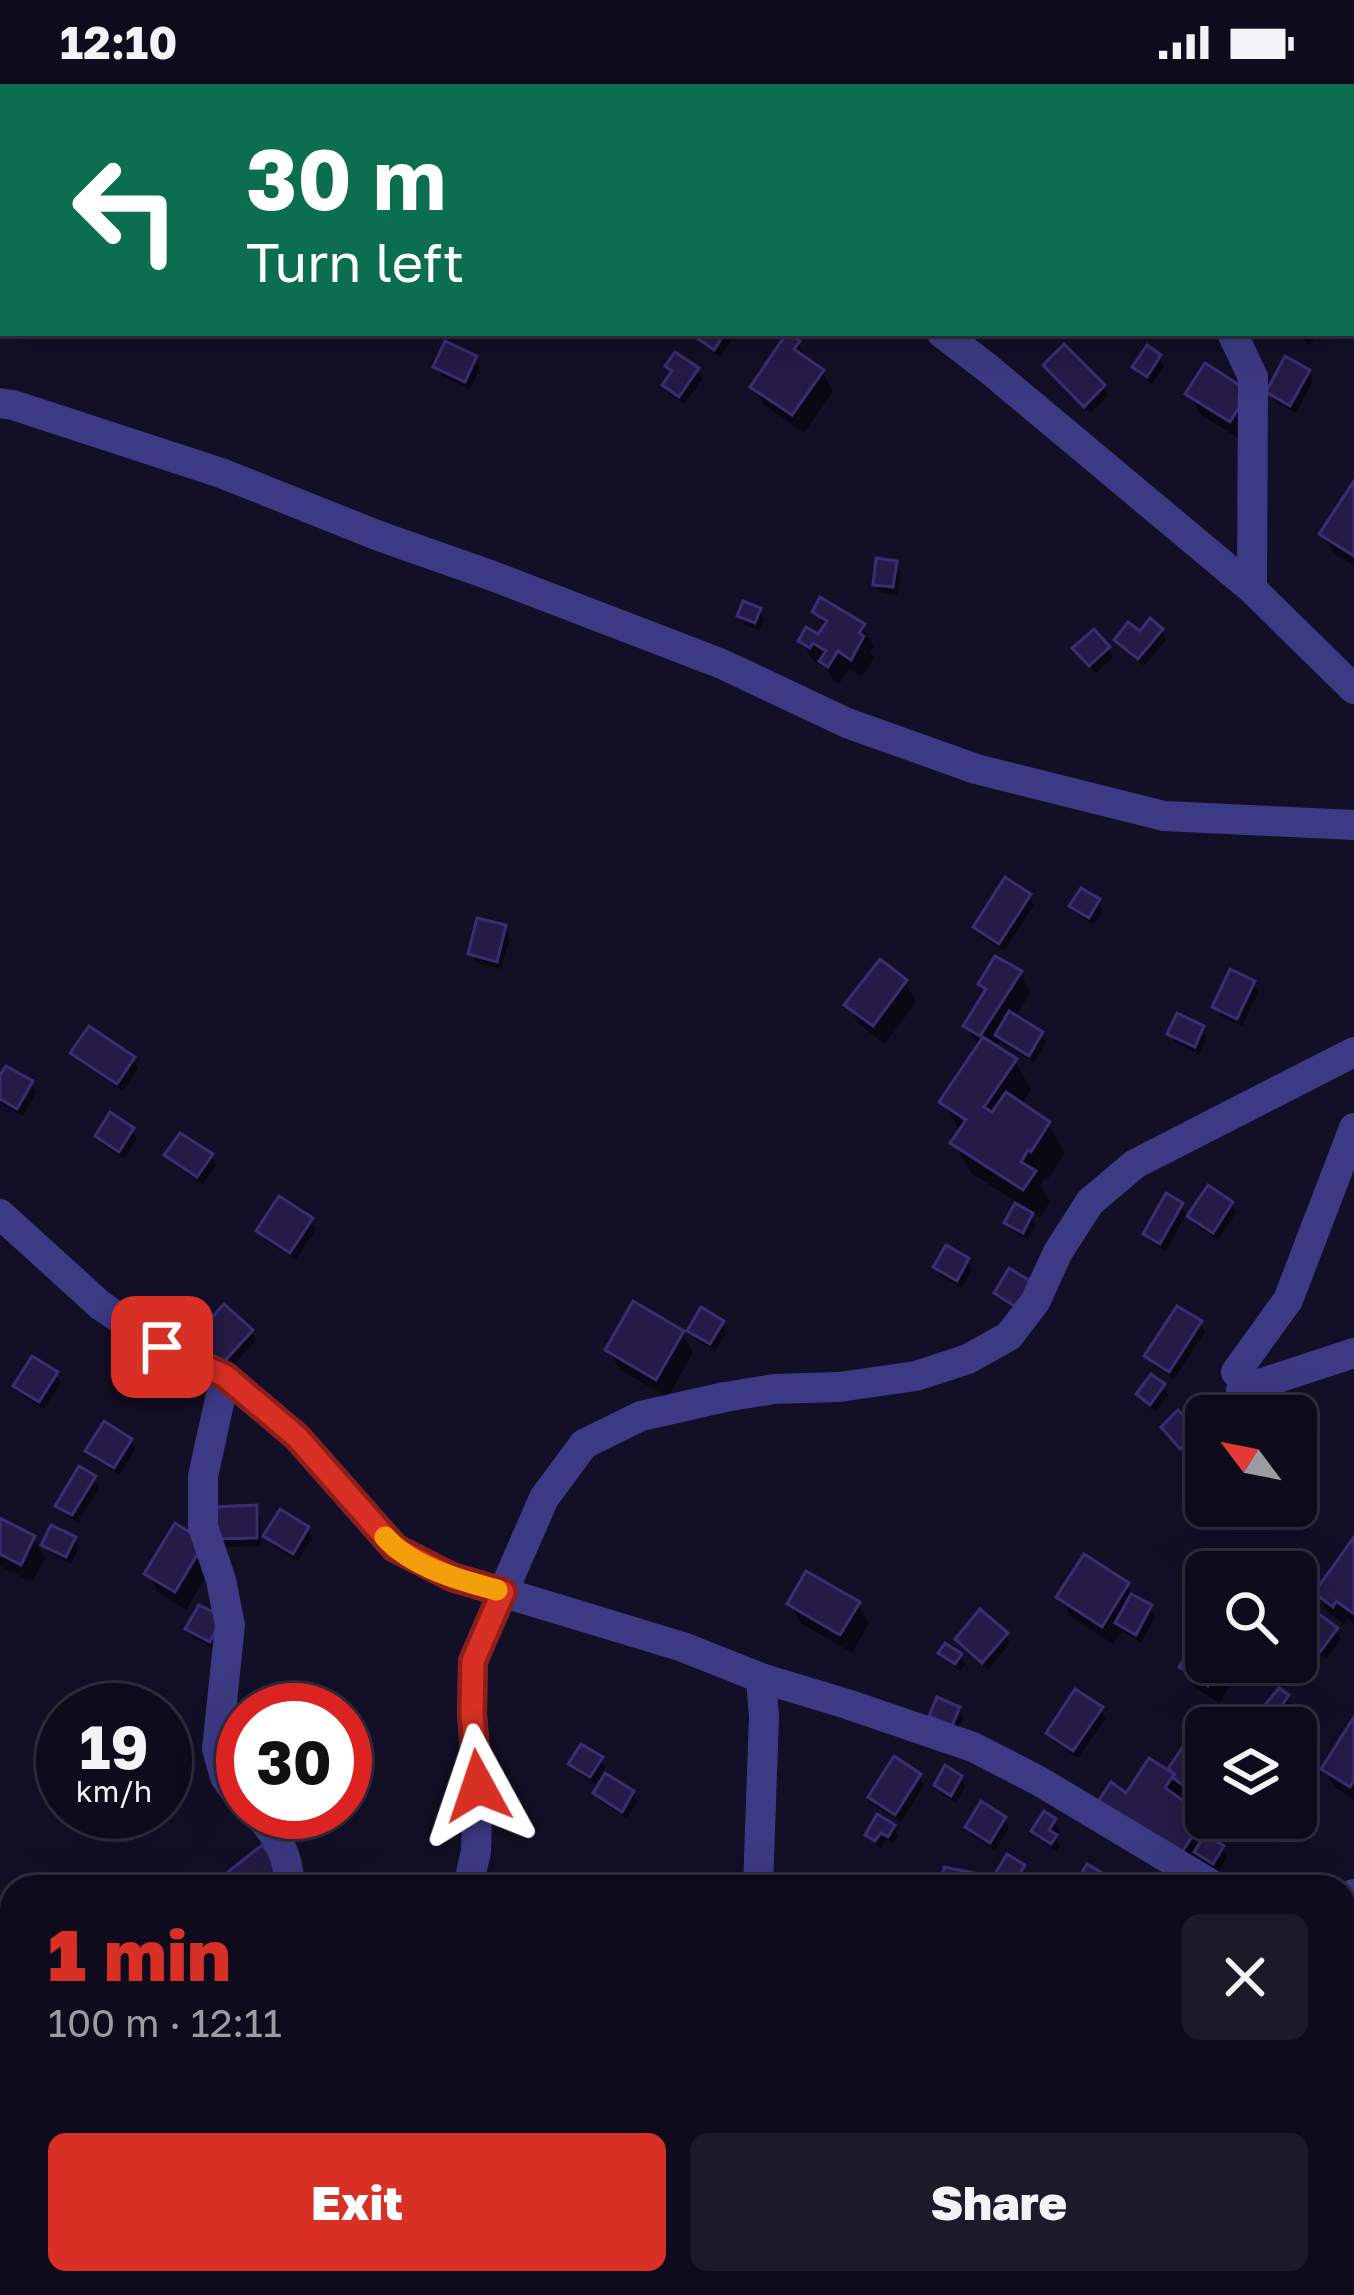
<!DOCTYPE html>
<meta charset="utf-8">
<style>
body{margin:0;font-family:"Golos Text",sans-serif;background:#1c1929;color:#f1f3f6;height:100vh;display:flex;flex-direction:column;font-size:45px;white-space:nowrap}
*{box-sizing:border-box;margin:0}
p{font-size:39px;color:#9b9ba3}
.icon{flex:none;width:66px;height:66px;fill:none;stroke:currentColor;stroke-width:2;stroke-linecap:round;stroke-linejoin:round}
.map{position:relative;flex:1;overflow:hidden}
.sheet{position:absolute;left:0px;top:1791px;width:1356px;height:420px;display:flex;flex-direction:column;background:#0e0b1c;border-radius:36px 36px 0 0;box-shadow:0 12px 48px #0002,0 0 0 3px #2e2b3b}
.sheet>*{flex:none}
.hud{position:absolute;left:0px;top:0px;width:1356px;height:252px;box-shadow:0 12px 48px #0002,0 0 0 3px #2e2b3b;background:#0b6e4f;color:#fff;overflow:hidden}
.needle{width:78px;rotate:302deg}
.controls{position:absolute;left:1185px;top:1311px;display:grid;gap:24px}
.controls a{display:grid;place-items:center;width:132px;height:132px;border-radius:18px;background:#0e0b1c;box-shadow:0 12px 48px #0002,0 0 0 3px #2e2b3b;font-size:60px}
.speed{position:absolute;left:36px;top:1599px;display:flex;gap:24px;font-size:60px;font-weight:700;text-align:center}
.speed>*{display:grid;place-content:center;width:156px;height:156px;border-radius:50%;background:#0e0b1c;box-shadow:0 12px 48px #0002,0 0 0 3px #2e2b3b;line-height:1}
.speed small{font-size:30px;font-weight:400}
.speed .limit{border:18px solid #d22;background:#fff;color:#111}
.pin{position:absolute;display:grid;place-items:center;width:102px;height:102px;color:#fff;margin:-51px;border-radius:24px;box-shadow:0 6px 18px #0006}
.me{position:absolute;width:132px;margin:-66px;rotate:355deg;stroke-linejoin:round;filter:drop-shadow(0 0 9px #0008)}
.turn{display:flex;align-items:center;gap:42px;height:252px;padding:0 48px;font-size:54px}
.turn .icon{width:156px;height:156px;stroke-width:2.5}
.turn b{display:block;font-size:84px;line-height:102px}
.round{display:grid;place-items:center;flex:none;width:126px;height:126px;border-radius:18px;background:#1c1929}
.headline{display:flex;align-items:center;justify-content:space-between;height:204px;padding:0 48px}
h1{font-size:72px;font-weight:800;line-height:90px;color:#d93025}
.action{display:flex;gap:24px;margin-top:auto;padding:24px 48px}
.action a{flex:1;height:138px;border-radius:18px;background:#d93025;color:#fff;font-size:48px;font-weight:800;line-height:138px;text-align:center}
.action a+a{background:#1c1929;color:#f1f3f6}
.status{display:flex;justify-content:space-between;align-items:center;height:84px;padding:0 60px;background:#0e0b1c;direction:ltr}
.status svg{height:33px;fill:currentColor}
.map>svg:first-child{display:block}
.green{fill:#12302f}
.shadow{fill:#0007}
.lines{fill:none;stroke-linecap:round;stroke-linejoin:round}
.stream{stroke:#0c2248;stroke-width:12}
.building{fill:#241b47;stroke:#3b2d73;stroke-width:3}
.minor{stroke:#3d3a85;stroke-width:30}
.route-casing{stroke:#8d1f18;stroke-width:30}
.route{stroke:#d93025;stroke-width:21}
.slow{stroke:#f59e0b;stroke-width:21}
</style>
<div class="status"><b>12:10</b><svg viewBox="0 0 49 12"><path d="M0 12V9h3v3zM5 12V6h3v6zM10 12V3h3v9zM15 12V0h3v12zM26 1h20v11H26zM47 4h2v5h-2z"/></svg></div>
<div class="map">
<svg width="1354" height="2211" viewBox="0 0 1354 2211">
<rect width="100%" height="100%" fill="#130f26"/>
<polygon class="green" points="0,1834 12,1843 12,2199 1344,2199 1344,2117 1354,2080 1354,2211 0,2211"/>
<g class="shadow">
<polygon points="1194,0 1241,0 1240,3 1196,3"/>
<polygon points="1323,0 1354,0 1354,10 1353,3 1327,3"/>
<rect x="1353" y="120" width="1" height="75"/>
<polygon points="696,249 736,249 720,273 702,260"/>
<polygon points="1295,249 1318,249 1310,261"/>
<polygon points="798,259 809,279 822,288 833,307 804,349 765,322 754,303"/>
<polygon points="1159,273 1164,282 1152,300 1141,292 1136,283"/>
<polygon points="475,274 480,283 470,305 442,292 436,283"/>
<polygon points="668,282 697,287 702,295 684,320 670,310 665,301 673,291"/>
<polygon points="1046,282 1103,303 1108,312 1090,329 1051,290"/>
<polygon points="1308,288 1313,297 1296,329 1274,317 1269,308"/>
<polygon points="1247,309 1241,356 1200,330 1189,310"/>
<polygon points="1354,402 1354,482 1334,469 1323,450"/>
<polygon points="895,479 900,488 897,511 881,509 876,500"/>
<polygon points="759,527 764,536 759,547 745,541 740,532"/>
<polygon points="816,528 862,543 874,562 870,568 874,574 862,593 849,585 839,600 834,597 823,579 821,582 813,576 801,557 819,554 825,544"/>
<polygon points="1161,547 1166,556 1144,582 1123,565 1118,556"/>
<polygon points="1108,565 1113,573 1096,589 1081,573"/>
<polygon points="1029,813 1034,821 1004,867 981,852 976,843"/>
<polygon points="1098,817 1103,826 1094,841 1078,831 1073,822"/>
<polygon points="505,844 510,853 501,885 476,879 471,870"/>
<polygon points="1019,889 1031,908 1014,934 1041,950 1046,959 1034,979 1003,960 1001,955 995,964 1015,977 1031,1006 1021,1022 1048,1040 1065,1069 1048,1095 1046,1093 1040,1101 1050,1118 1040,1134 1028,1126 1036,1140 1028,1156 1013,1147 1008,1139 1018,1119 971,1089 954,1059 961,1049 943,1018 980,963 966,942 987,910 982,900"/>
<polygon points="905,898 916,918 885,960 859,940 848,921"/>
<polygon points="1253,899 1258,908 1242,942 1221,932 1216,923"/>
<polygon points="1202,944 1207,953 1199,970 1175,958 1170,949"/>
<polygon points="74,969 133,975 138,984 123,1007 79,977"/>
<polygon points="0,998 31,999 36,1008 23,1032 0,1019"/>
<polygon points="132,1046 137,1055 124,1075 103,1061 98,1052"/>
<polygon points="168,1071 211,1072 216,1081 203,1100 173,1080"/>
<polygon points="1231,1120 1236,1129 1218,1156 1196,1141 1191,1132"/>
<polygon points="1181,1121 1186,1130 1166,1167 1152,1159 1147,1150"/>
<polygon points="311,1137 316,1145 296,1176 265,1156 260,1147"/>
<polygon points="967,1176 972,1185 962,1204 941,1192 936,1183"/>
<polygon points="722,1239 727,1248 715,1267 696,1256 691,1247"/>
<polygon points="1200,1240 1205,1248 1174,1295 1153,1281 1148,1273"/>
<polygon points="251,1247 256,1256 228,1287 202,1263 197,1254"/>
<polygon points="682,1249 693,1268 668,1313 620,1286 609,1266"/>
<polygon points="55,1290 61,1299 44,1325 22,1311 17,1302"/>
<polygon points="1163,1303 1168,1311 1155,1328 1145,1319 1139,1310"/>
<polygon points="1196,1350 1201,1359 1187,1372 1169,1352"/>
<polygon points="130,1357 135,1366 119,1391 94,1375 89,1367"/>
<polygon points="94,1395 99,1404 78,1438 64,1430 59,1422"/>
<polygon points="255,1424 260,1433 261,1462 221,1463 216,1454"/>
<polygon points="0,1437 33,1454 45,1474 32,1498 0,1482"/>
<polygon points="176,1443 214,1479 186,1526 159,1509 148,1490"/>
<polygon points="307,1445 312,1454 298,1477 272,1461 267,1452"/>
<polygon points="74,1455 79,1464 71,1480 50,1469 45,1461"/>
<polygon points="1354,1458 1354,1539 1348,1534 1344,1540 1329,1529 1317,1509"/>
<polygon points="1127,1501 1135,1516 1150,1524 1155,1533 1141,1558 1122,1547 1113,1560 1071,1533 1059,1513"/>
<polygon points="790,1520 858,1520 869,1539 852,1569 801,1539"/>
<polygon points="221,1536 215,1565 194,1554 189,1545"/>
<polygon points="1336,1546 1341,1555 1326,1575 1310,1563 1305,1555"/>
<polygon points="1206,1547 1206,1578 1246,1578 1219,1619 1194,1603 1183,1583"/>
<polygon points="1005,1551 1010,1559 988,1586 963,1565 958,1556"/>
<polygon points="942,1569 960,1573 965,1581 961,1587 947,1578"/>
<polygon points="1286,1613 1292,1622 1278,1643 1269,1636 1264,1628"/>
<polygon points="958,1625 963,1634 956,1649 937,1640"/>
<polygon points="1100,1625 1106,1634 1078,1674 1054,1658 1049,1649"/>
<polygon points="1354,1639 1354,1715 1336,1704 1325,1685"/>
<polygon points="1200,1643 1206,1647 1206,1726 1184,1711 1180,1717 1204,1734 1216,1754 1212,1758 1222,1764 1227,1773 1219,1787 1200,1776 1190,1792 1126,1713 1168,1690"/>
<polygon points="600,1675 605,1684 602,1690 632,1709 637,1718 627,1734 601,1718 596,1709 600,1703 577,1689 572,1680"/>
<polygon points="919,1692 924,1701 901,1738 876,1722 871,1713"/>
<polygon points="960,1694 965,1703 956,1719 942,1710 937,1701"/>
<polygon points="1004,1735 1009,1744 995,1766 973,1752 968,1743"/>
<polygon points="1054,1737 1059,1746 1055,1752 1060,1762 1057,1767 1039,1756 1034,1747"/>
<polygon points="893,1743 898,1752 893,1760 886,1756 881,1764 874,1760 869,1751"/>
<polygon points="1022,1783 1028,1792 1021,1803 1003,1803 997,1793"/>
</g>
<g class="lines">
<polyline class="stream" points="0,2008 12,2016"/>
</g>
<g class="building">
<polygon points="695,249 725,249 714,266 693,251"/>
<polygon points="787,249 800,257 794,265 824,286 792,331 750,303"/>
<polygon points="445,257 477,272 465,298 433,283"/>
<polygon points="1064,260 1105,301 1084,323 1043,281"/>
<polygon points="1147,261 1161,271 1147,293 1132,283"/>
<polygon points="675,268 699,284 679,313 662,301 672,287 665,282"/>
<polygon points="1285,272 1310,286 1290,322 1266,308"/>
<polygon points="1205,279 1249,307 1230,338 1185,310"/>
<polygon points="1354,397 1354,472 1319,450"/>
<polygon points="876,474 897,477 893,503 873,501"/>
<polygon points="820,513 865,540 859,549 864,552 851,576 838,567 828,583 819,577 826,567 813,559 810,564 798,557 806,543 818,550 827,537 812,528"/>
<polygon points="743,517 761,524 755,539 737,532"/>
<polygon points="1150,534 1163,545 1138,575 1114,556 1128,538 1140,547"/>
<polygon points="1094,545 1110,563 1089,582 1072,564"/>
<polygon points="1005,793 1031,810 999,860 973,843"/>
<polygon points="1081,804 1100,815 1089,834 1069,822"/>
<polygon points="477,834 506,841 497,878 468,870"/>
<polygon points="995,872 1022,887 980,952 963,942 986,905 978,900"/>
<polygon points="880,875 907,896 873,942 844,921"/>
<polygon points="1230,885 1255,897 1237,935 1212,923"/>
<polygon points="1009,927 1043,948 1029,972 995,951"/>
<polygon points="1177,929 1204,942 1195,963 1167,950"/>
<polygon points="89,942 135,973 117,1000 70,969"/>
<polygon points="983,953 1017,975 984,1023 992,1028 1006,1008 1050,1038 1031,1068 1028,1066 1021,1078 1036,1087 1023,1106 950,1059 966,1036 939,1018"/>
<polygon points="6,982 33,997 17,1025 0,1015 0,991"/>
<polygon points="110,1028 134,1044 119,1068 95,1052"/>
<polygon points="180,1049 213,1070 197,1093 164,1071"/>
<polygon points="1208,1101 1233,1118 1213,1149 1187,1132"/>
<polygon points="1166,1109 1183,1119 1160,1160 1143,1150"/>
<polygon points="279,1112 313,1134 290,1169 256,1147"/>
<polygon points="1015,1119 1033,1129 1023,1149 1004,1139"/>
<polygon points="946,1161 969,1174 957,1197 933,1183"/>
<polygon points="1009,1184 1032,1198 1016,1223 994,1209"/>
<polygon points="633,1217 684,1247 656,1296 605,1266"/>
<polygon points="224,1220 253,1246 222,1280 194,1254"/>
<polygon points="1177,1222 1202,1237 1169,1288 1144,1272"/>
<polygon points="701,1223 724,1237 710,1260 687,1247"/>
<polygon points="32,1272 58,1288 39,1318 13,1302"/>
<polygon points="1151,1290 1165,1300 1150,1321 1136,1310"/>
<polygon points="1178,1326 1199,1349 1180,1365 1161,1343"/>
<polygon points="104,1337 132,1355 114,1384 85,1367"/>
<polygon points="1203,1363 1206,1364 1206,1396 1189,1386"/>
<polygon points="79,1382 96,1392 72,1431 55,1422"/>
<polygon points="257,1421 257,1454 213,1455 212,1423"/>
<polygon points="280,1425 309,1443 293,1470 263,1452"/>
<polygon points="0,1434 35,1452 21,1481 0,1470"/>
<polygon points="175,1439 205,1458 175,1508 144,1490"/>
<polygon points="51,1441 76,1453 66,1473 41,1461"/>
<polygon points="1354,1453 1354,1530 1336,1517 1333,1523 1314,1509"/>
<polygon points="1084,1470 1129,1499 1102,1543 1056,1513"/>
<polygon points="806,1487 860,1518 840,1551 787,1520"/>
<polygon points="1131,1510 1152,1521 1136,1551 1115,1539"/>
<polygon points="199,1521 223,1533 210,1558 185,1545"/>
<polygon points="980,1525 1008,1549 982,1579 955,1555"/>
<polygon points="1320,1531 1338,1544 1320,1568 1302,1554"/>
<polygon points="1206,1542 1206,1578 1223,1578 1208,1602 1179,1583"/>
<polygon points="945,1559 962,1570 955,1580 938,1569"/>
<polygon points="1279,1604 1289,1611 1272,1636 1260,1627"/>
<polygon points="1075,1605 1103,1623 1073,1667 1046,1649"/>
<polygon points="937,1613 960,1623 952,1642 929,1632"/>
<polygon points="1354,1633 1354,1696 1350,1703 1321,1685"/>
<polygon points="1199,1639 1207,1644 1206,1699 1197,1711 1173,1694 1175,1690 1168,1685"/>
<polygon points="581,1660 603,1673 590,1693 568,1680"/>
<polygon points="894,1672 921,1690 895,1731 868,1713"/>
<polygon points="1149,1674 1174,1690 1165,1704 1206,1732 1178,1774 1097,1719 1111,1698 1126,1709"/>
<polygon points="945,1681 962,1692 951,1712 934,1701"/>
<polygon points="605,1689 634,1707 622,1728 593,1709"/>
<polygon points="981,1717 1006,1733 990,1759 965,1743"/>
<polygon points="1044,1727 1056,1735 1049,1746 1057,1751 1051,1760 1031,1747"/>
<polygon points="877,1730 895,1741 888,1753 881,1749 875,1757 865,1751"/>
<polygon points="1205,1750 1224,1762 1213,1780 1194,1768"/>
<polygon points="262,1761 283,1788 263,1803 223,1803 218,1796"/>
<polygon points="1007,1770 1025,1781 1012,1803 993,1793"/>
<polygon points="1087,1780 1116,1797 1112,1803 1073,1803"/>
<polygon points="944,1783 974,1789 972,1803 940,1803"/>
<polygon points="631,1791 635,1803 603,1803 602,1800"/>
</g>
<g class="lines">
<g class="minor">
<polyline points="656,0 659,3"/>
<polyline points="1279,3 1281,0"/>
<polyline points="942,249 990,286 1252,505 1354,605"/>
<polyline points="1232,249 1253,293 1252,505"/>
<polyline points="0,319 13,321 221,389 379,452 490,491 722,580 847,639 976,685 1164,732 1354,741"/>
<polyline points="0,1130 100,1221 162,1263 225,1292 297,1353 395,1464 452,1493 683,1563 761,1594 847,1620 973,1663 1039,1697 1216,1803"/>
<polyline points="1236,1288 1288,1216 1354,1044"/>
<polyline points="225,1292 203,1392 203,1443 221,1496 230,1541 217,1665 225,1693 243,1718"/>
<polyline points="1241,1306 1354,1269"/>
<path d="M 255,1728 C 276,1748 290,1773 289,1803"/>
<polyline points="468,1803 476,1767 478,1702 472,1630 473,1577 544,1414 584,1360 641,1332 725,1313 774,1305 839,1303 916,1292 968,1275 1009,1252 1035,1218 1058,1168 1090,1118 1135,1080 1354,968"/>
<polyline points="758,1803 764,1633 761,1594"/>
<polyline points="1344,1814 1354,1810"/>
<polyline points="294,2211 302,2199"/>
</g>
</g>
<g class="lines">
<defs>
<polyline id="route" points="162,1263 225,1292 297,1353 395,1464 452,1493 503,1508 473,1577 472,1630 478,1702"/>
</defs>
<use href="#route" class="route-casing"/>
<use href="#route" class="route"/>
<path class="slow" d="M 385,1453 C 412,1483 459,1496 497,1506"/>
</g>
</svg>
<div class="controls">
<a><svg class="needle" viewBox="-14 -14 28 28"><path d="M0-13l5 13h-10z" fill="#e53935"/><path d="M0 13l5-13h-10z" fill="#9b9ba3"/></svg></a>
<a><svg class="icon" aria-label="search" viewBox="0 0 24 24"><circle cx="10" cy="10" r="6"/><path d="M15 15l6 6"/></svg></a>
<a><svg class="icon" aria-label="layers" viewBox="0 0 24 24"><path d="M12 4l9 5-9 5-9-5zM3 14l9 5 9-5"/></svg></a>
</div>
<div class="speed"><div>19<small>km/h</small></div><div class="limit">30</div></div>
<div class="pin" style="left:162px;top:1263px;background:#d93025"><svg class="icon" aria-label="arrive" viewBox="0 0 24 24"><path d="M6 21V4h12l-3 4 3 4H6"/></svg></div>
<svg class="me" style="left:478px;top:1702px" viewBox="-20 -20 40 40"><path d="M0-17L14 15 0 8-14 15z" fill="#d93025" stroke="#fff" stroke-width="4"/></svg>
<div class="hud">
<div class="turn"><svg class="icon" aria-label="left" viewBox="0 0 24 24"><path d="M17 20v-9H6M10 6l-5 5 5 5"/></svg><div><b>30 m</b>Turn left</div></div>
</div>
<section class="sheet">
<div class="headline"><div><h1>1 min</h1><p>100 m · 12:11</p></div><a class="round"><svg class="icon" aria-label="close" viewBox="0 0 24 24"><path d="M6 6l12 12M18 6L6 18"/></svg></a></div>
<div class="action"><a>Exit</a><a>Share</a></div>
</section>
</div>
